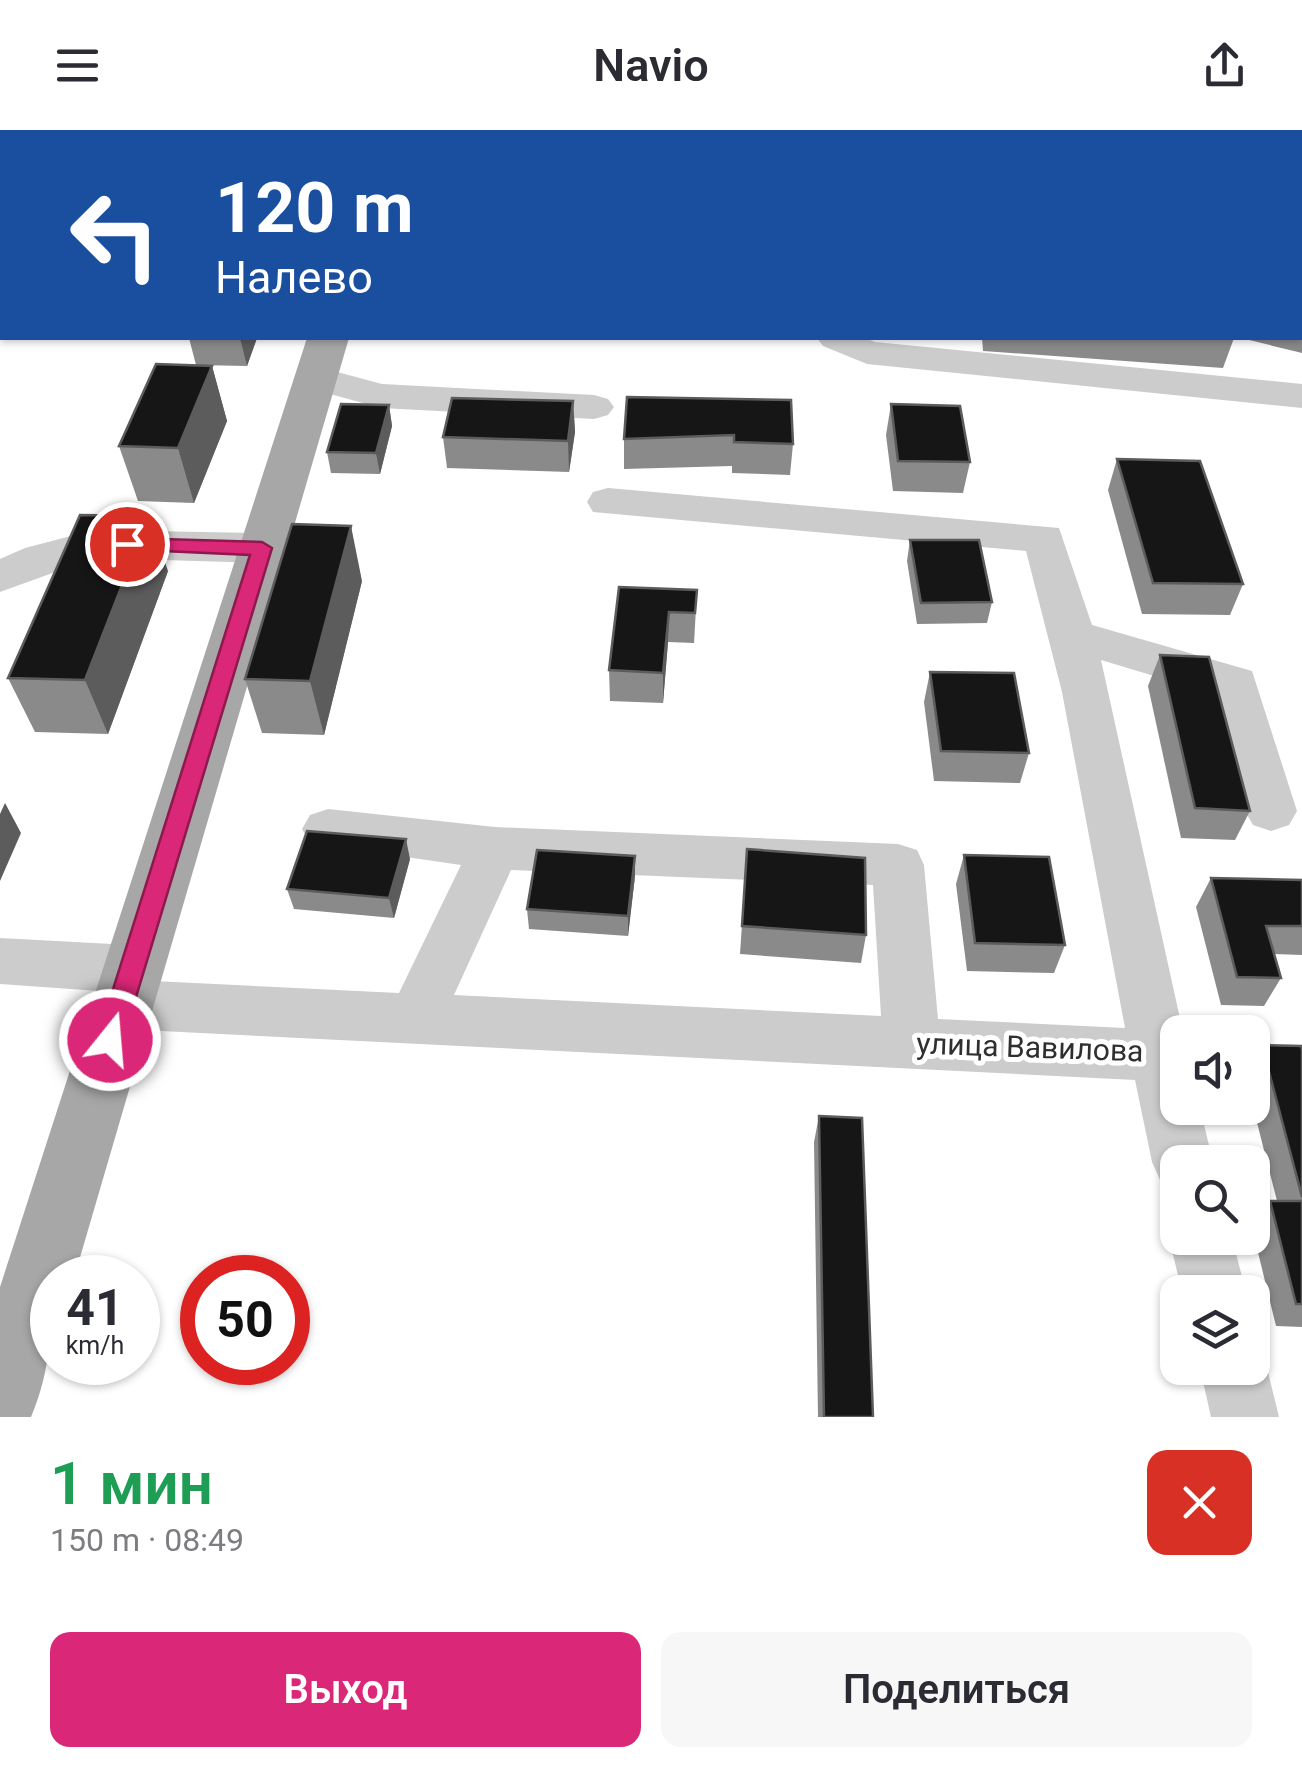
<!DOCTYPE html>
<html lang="ru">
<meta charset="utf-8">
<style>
body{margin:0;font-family:Roboto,sans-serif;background:#f7f7f7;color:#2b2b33;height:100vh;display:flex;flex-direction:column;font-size:38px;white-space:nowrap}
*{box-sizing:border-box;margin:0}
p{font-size:32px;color:#7c7c81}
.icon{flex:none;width:55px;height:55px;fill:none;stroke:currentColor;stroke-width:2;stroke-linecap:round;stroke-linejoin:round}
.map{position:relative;height:1287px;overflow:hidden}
.sheet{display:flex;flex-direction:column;background:#fff;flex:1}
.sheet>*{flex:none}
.banner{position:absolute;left:0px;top:0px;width:1302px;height:210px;box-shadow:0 2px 8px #0004;background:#1a4fa0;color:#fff;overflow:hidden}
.buttons{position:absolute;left:1160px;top:885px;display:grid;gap:20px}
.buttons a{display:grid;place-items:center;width:110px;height:110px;border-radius:20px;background:#fff;box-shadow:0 2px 8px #0004;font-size:50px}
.speed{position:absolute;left:30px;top:1125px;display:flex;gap:20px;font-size:50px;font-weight:700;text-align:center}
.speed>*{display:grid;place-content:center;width:130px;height:130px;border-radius:50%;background:#fff;box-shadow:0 2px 8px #0004;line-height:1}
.speed small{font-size:25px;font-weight:400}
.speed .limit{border:15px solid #d22;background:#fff;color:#111}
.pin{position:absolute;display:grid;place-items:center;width:85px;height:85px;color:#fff;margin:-42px;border:5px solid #fff;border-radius:50%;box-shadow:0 2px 10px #0007}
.me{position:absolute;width:110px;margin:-55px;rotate:17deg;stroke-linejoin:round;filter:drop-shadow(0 0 8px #0008)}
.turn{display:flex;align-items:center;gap:35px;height:210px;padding:0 50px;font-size:45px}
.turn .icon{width:130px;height:130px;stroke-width:2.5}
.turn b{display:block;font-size:70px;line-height:85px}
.round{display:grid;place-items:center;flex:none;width:105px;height:105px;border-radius:20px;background:#f7f7f7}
.headline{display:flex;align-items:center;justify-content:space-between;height:170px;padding:0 50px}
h1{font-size:60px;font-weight:600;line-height:75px;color:#1e9e55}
.primary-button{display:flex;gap:20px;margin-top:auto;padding:20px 50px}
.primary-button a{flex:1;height:115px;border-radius:20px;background:#db2777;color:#fff;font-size:40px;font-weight:600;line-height:115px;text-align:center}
.primary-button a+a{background:#f7f7f7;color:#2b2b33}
header{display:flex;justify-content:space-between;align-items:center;height:130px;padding:0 50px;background:#fff;font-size:45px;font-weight:600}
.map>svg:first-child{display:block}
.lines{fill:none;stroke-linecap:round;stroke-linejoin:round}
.minor{fill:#ccc;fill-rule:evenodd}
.major{fill:#a7a7a7;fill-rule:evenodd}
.wall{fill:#8a8a8a}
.shaded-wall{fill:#5c5c5c}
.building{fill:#161616;stroke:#5c5c5c;stroke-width:2.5}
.route{fill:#db2777;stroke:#8e194d;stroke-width:2.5}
.labels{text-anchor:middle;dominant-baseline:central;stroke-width:10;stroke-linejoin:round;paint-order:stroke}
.street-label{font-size:30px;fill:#2f2f2f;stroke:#fff}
</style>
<header><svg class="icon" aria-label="menu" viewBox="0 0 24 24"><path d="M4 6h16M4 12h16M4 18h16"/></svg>Navio<svg class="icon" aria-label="share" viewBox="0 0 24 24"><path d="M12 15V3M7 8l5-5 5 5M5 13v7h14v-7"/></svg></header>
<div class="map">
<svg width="1302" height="1287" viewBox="0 0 1302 1287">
<rect width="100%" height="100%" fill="#fff"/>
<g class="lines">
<g class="minor">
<rect x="0" y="62" width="2" height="20"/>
<polygon points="817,208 865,208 875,212 1302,254 1302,278 867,234 823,216"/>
<polygon points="315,236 382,254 594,265 608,269 614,277 608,285 594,289 381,278 301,256 296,248 301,240"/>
<path d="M 608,358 L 1059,398 L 1092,495 L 1252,541 L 1297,681 L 1289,695 L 1271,701 L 1253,695 L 1245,681 L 1214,564 L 1101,530 L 1183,902 L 1178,902 L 1178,978 L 1200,978 L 1213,1032 L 1178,1032 L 1178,1059 L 1161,1052 L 1152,1032 L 1135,950 L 121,899 L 101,891 L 93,874 L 99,861 L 0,854 L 0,808 L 131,815 L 151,822 L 159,839 L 153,851 L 399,863 L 461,735 L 310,713 L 302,699 L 310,685 L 328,679 L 495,697 L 898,714 L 917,720 L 924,735 L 938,889 L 1125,898 L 1062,562 L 1026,421 L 593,382 L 587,372 L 593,362 ZM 511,740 L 873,755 L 881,886 L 454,865 Z"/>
<polygon points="94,400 262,403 277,408 284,418 277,428 262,433 94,428 0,462 0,429 25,418"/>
<polygon points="1178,1089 1178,1108 1232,1108 1246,1162 1182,1162 1169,1108"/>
<polygon points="1252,1213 1267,1238 1279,1287 1211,1287 1200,1238 1252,1238"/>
</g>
<path class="major" d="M 307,208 L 349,208 L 74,1148 L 52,1148 C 52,1198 51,1240 31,1287 L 0,1287 L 0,1157 Z"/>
</g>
<g class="wall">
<polygon points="0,0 68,0 69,2 2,2 2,28 0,27"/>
<polygon points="115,0 228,0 229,2 116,2"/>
<polygon points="1300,74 1302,75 1302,223 1241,208 1300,208"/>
<rect x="0" y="79" width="2" height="55"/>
<polygon points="189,208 257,208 247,236 196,235"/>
<polygon points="982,208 1234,208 1223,238 983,221"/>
<polygon points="212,236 227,291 194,373 138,371 119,316"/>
<polygon points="627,267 793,314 790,345 732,343 732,336 624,339 624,309"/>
<polygon points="573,271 575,302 569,342 447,338 443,307"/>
<polygon points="891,274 970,332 963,363 893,361 886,305"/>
<polygon points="389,275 392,296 380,344 331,343 327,322"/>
<polygon points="1117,329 1243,454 1230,485 1142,484 1108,360"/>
<polygon points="910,410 992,472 987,493 917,494 907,431"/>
<polygon points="168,441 108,604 35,602 8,548"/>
<polygon points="362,451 324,605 262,603 245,549"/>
<polygon points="619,457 697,460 694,513 668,512 663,573 610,571 609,540"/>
<polygon points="1160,525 1250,681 1235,710 1181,708 1148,556"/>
<polygon points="930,542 1029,623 1020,653 934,651 924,572"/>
<polygon points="747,719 866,805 861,833 740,824"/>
<polygon points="964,725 1065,815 1054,843 967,841 956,754"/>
<polygon points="410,729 394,788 294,779 287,759"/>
<polygon points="635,746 628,806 529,799 527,779"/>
<polygon points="1211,748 1302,750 1302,825 1274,824 1281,848 1264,876 1221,875 1196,777"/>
<polygon points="1262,915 1302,919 1302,1197 1276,1196 1252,1098 1252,1094 1270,1071 1277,1071 1252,973 1252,929"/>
<polygon points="819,986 873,1287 818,1287 814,1012"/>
</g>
<g class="shaded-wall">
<polygon points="38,0 68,0 69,2 39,2"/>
<polygon points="201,0 228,0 229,2 202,2"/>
<polygon points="321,0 341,0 341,2 318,2"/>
<polygon points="585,0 620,0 617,2 582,2"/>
<polygon points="240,208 257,208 247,236"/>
<polygon points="212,236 227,291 194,373 178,318"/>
<polygon points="573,271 575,302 569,342 568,311"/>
<polygon points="389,275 392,296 380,344 376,323"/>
<polygon points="149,386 168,441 108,604 85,550"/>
<polygon points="351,396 362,451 324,605 310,551"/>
<polygon points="669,482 668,512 663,573 663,543"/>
<polygon points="5,673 21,703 0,751 0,684"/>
<polygon points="406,709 410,729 394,788 389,768"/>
<polygon points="635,726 635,746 628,806 628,786"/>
</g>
<g class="building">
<polygon points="288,0 321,0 318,2 285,2"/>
<polygon points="535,0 585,0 582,2 532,2"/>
<polygon points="693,0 1268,0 1266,2 691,2"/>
<polygon points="1300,74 1302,75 1302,92 1300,91"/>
<rect x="0" y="79" width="2" height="26"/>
<polygon points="1300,99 1302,99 1302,180 1300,179"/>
<polygon points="156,234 212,236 178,318 119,316"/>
<polygon points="627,267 791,270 793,314 734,312 734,305 624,309"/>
<polygon points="452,268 573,271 568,311 443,307"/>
<polygon points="341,274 389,275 376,323 327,322"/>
<polygon points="891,274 960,276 970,332 898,331"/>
<polygon points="1117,329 1200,331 1243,454 1153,453"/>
<polygon points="80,385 149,386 85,550 8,548"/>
<polygon points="292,394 351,396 310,551 245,549"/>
<polygon points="910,410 979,410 992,472 921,473"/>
<polygon points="619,457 697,460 695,483 669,482 663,543 609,540"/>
<polygon points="1160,525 1209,527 1250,681 1195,678"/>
<polygon points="930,542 1014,543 1029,623 941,621"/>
<polygon points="307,701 406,709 389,768 287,759"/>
<polygon points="747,719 865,728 866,805 742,796"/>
<polygon points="537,720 635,726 628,786 527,779"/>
<polygon points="964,725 1049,727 1065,815 975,813"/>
<polygon points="1211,748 1302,750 1302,796 1266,796 1281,848 1237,847"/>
<polygon points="1262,915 1301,916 1302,919 1302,1067"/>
<polygon points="819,986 862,988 873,1287 824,1287"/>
<polygon points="1270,1071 1302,1071 1302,1174 1296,1174"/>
</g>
<polygon class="route" points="127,408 262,412 272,418 123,910 119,918 110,921 100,918 97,910 250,425 120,419 120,410"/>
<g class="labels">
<g class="street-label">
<text transform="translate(1030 917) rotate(2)">улица Вавилова</text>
</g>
</g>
</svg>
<div class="buttons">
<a><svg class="icon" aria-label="sound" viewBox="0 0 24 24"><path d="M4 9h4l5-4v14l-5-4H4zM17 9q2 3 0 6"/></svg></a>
<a><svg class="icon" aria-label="search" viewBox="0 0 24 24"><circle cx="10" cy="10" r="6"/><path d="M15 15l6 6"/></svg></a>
<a><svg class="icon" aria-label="layers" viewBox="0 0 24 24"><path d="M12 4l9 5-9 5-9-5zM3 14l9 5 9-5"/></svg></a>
</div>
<div class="speed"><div>41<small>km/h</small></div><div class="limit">50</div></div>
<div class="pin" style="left:127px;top:414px;background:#d93025"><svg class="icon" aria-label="arrive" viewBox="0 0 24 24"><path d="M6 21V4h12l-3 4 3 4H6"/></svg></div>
<svg class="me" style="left:110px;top:910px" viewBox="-20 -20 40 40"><circle r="17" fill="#db2777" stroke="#fff" stroke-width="3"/><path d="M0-11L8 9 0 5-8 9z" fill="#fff"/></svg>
<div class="banner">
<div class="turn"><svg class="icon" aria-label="left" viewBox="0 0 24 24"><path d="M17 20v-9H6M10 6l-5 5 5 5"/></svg><div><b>120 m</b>Налево</div></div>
</div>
</div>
<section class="sheet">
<div class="headline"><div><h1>1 мин</h1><p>150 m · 08:49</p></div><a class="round" style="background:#d93025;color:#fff"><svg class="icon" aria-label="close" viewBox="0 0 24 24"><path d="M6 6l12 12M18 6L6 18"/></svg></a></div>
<div class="primary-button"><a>Выход</a><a>Поделиться</a></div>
</section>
